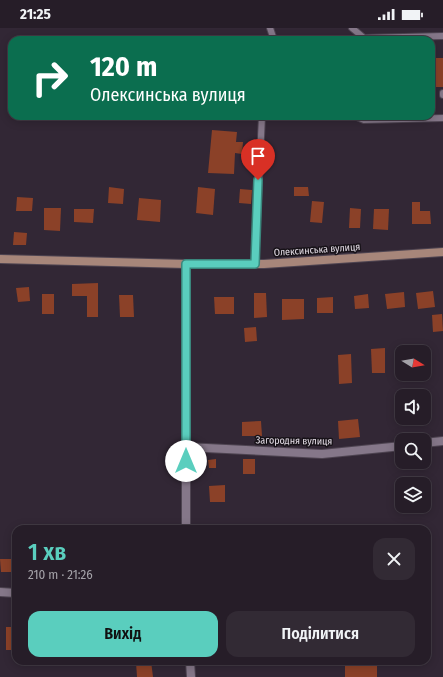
<!DOCTYPE html>
<html lang="uk">
<meta charset="utf-8">
<style>
body{margin:0;font-family:"Fira Sans Condensed",sans-serif;background:#322a34;color:#f1f3f6;height:100vh;display:flex;flex-direction:column;font-size:15px;white-space:nowrap}
*{box-sizing:border-box;margin:0}
p{font-size:13px;color:#a4a2a8}
.icon{flex:none;width:22px;height:22px;fill:none;stroke:currentColor;stroke-width:2;stroke-linecap:round;stroke-linejoin:round}
.map{position:relative;flex:1;overflow:hidden}
.panel{position:absolute;left:12px;top:497px;width:419px;height:140px;display:flex;flex-direction:column;background:#261d28;border-radius:12px;box-shadow:0 2px 10px #0003,0 0 0 1px #423b45}
.panel>*{flex:none}
.banner{position:absolute;left:8px;top:8px;width:427px;height:84px;border-radius:12px;box-shadow:0 2px 10px #0003,0 0 0 1px #423b45;background:#0b6e4f;color:#fff;overflow:hidden}
.needle{width:26px;rotate:101deg}
.controls{position:absolute;left:395px;top:317px;display:grid;gap:8px}
.controls a{display:grid;place-items:center;width:36px;height:36px;border-radius:8px;background:#261d28;box-shadow:0 2px 10px #0003,0 0 0 1px #423b45;font-size:20px}
.pin{position:absolute;display:grid;place-items:center;width:34px;height:34px;color:#fff;margin:-41px -17px;border-radius:50% 50% 50% 0;rotate:-45deg;box-shadow:0 0 4px #0007}
.pin .icon{rotate:45deg}
.me{position:absolute;width:44px;margin:-22px;rotate:0deg;stroke-linejoin:round;filter:drop-shadow(0 0 3px #0008)}
.turn{display:flex;align-items:center;gap:14px;height:84px;padding:0 16px;font-size:18px}
.turn .icon{width:52px;height:52px;stroke-width:2.5}
.turn b{display:block;font-size:28px;line-height:34px}
.round{display:grid;place-items:center;flex:none;width:42px;height:42px;border-radius:12px;background:#322a34}
.headline{display:flex;align-items:center;justify-content:space-between;height:68px;padding:0 16px}
h1{font-size:24px;font-weight:600;line-height:30px;color:#5acebe}
.primary-button{display:flex;gap:8px;margin-top:auto;padding:8px 16px}
.primary-button a{flex:1;height:46px;border-radius:12px;background:#5acebe;color:#111;font-size:16px;font-weight:600;line-height:46px;text-align:center}
.primary-button a+a{background:#322a34;color:#f1f3f6}
.status{display:flex;justify-content:space-between;align-items:center;height:28px;padding:0 20px;background:#261d28;direction:ltr}
.status svg{height:11px;fill:currentColor}
.map>svg:first-child{display:block}
.building{fill:#8b4128}
.lines{fill:none;stroke-linecap:round;stroke-linejoin:round}
.lane-casing{stroke:#4e4451;stroke-width:8}
.street-casing{stroke:#4e4451;stroke-width:10}
.secondary-casing{stroke:#4e4451;stroke-width:10}
.lane{stroke:#857789;stroke-width:6}
.street{stroke:#857789;stroke-width:8}
.secondary{stroke:#a7867a;stroke-width:8}
.route-casing{stroke:#3a867c;stroke-width:10}
.route{stroke:#5acebe;stroke-width:7}
.labels{text-anchor:middle;dominant-baseline:central;stroke-width:3;stroke-linejoin:round;paint-order:stroke}
.street-label{font-size:10px;fill:#e2dbe4;stroke:#171218}
</style>
<div class="status"><b>21:25</b><svg viewBox="0 0 49 12"><path d="M0 12V9h3v3zM5 12V6h3v6zM10 12V3h3v9zM15 12V0h3v12zM26 1h20v11H26zM47 4h2v5h-2z"/></svg></div>
<div class="map">
<svg width="443" height="649" viewBox="0 0 443 649">
<rect width="100%" height="100%" fill="#322735"/>
<g class="building">
<rect x="431" y="30" width="12" height="29"/>
<polygon points="212,102 237,104 236,114 243,114 242,126 235,125 234,146 208,145"/>
<polygon points="109,159 124,161 123,176 108,175"/>
<polygon points="198,159 215,161 213,187 196,185"/>
<polygon points="294,159 308,159 309,168 294,168"/>
<polygon points="240,161 252,162 251,176 239,175"/>
<polygon points="17,169 33,170 32,183 16,183"/>
<polygon points="139,170 161,172 160,194 137,192"/>
<polygon points="312,173 324,174 322,195 310,194"/>
<polygon points="412,174 420,174 420,183 430,183 431,196 412,196"/>
<polygon points="44,180 61,180 60,203 44,202"/>
<polygon points="350,180 361,181 360,200 349,200"/>
<polygon points="74,181 94,181 93,195 74,194"/>
<polygon points="374,181 389,181 388,202 373,201"/>
<polygon points="14,204 27,205 26,217 13,217"/>
<polygon points="98,255 98,289 87,289 87,268 72,268 72,256"/>
<polygon points="29,259 30,273 18,274 16,260"/>
<polygon points="433,263 435,279 418,281 416,265"/>
<polygon points="404,264 405,279 387,281 385,266"/>
<polygon points="254,265 266,265 267,289 254,290"/>
<rect x="42" y="266" width="12" height="20"/>
<polygon points="368,266 369,280 355,281 354,268"/>
<polygon points="119,267 133,267 134,289 120,289"/>
<polygon points="214,269 234,269 234,286 215,286"/>
<polygon points="333,269 333,285 317,285 317,270"/>
<polygon points="282,271 304,271 304,291 282,292"/>
<polygon points="442,286 443,303 433,304 432,287"/>
<polygon points="256,299 257,313 245,314 244,300"/>
<polygon points="385,320 385,345 372,345 371,321"/>
<polygon points="351,326 352,355 339,356 338,327"/>
<polygon points="426,361 427,376 424,376 424,368 411,368 411,362"/>
<polygon points="358,391 360,409 339,411 338,393"/>
<polygon points="261,393 262,408 242,408 242,394"/>
<polygon points="216,431 216,440 209,440 208,432"/>
<rect x="243" y="431" width="12" height="15"/>
<polygon points="225,457 225,474 210,474 209,458"/>
<polygon points="0,531 16,531 16,544 1,544"/>
<rect x="6" y="599" width="10" height="23"/>
<polygon points="151,633 153,649 137,649 136,634"/>
<rect x="345" y="633" width="32" height="16"/>
</g>
<g class="lines">
<defs>
<g id="lane">
<polyline points="270,0 274,12"/>
<polyline points="352,0 364,10 443,8"/>
<polyline points="443,65 443,67"/>
<polyline points="355,88 364,92 443,90"/>
<polyline points="255,236 262,88"/>
</g>
<g id="street">
<polyline points="186,236 186,501"/>
<polyline points="424,415 443,413"/>
<polyline points="186,419 322,426 402,418"/>
<polyline points="0,564 16,565"/>
<polyline points="190,633 191,649"/>
</g>
<polyline id="secondary" points="0,231 186,236 264,236 443,224"/>
</defs>
<use href="#lane" class="lane-casing"/>
<use href="#street" class="street-casing"/>
<use href="#secondary" class="secondary-casing"/>
<use href="#lane" class="lane"/>
<use href="#street" class="street"/>
<use href="#secondary" class="secondary"/>
</g>
<g class="lines">
<defs>
<polyline id="route" points="186,433 186,236 255,236 258,152"/>
</defs>
<use href="#route" class="route-casing"/>
<use href="#route" class="route"/>
</g>
<g class="labels">
<g class="street-label">
<text transform="translate(317 222) rotate(-4)">Олексинська вулиця</text>
<text transform="translate(294 413) rotate(1)">Загородня вулиця</text>
</g>
</g>
</svg>
<div class="controls">
<a><svg class="needle" viewBox="-14 -14 28 28"><path d="M0-13l5 13h-10z" fill="#e53935"/><path d="M0 13l5-13h-10z" fill="#a4a2a8"/></svg></a>
<a><svg class="icon" aria-label="sound" viewBox="0 0 24 24"><path d="M4 9h4l5-4v14l-5-4H4zM17 9q2 3 0 6"/></svg></a>
<a><svg class="icon" aria-label="search" viewBox="0 0 24 24"><circle cx="10" cy="10" r="6"/><path d="M15 15l6 6"/></svg></a>
<a><svg class="icon" aria-label="layers" viewBox="0 0 24 24"><path d="M12 4l9 5-9 5-9-5zM3 14l9 5 9-5"/></svg></a>
</div>
<div class="pin" style="left:258px;top:152px;background:#d93025"><svg class="icon" aria-label="arrive" viewBox="0 0 24 24"><path d="M6 21V4h12l-3 4 3 4H6"/></svg></div>
<svg class="me" style="left:186px;top:433px" viewBox="-20 -20 40 40"><circle r="19" fill="#fff"/><path d="M0-13L10 11 0 6-10 11z" fill="#5acebe"/></svg>
<div class="banner">
<div class="turn"><svg class="icon" aria-label="right" viewBox="0 0 24 24"><path d="M7 20v-9h11M14 6l5 5-5 5"/></svg><div><b>120 m</b>Олексинська вулиця</div></div>
</div>
<section class="panel">
<div class="headline"><div><h1>1 хв</h1><p>210 m · 21:26</p></div><a class="round"><svg class="icon" aria-label="close" viewBox="0 0 24 24"><path d="M6 6l12 12M18 6L6 18"/></svg></a></div>
<div class="primary-button"><a>Вихід</a><a>Поділитися</a></div>
</section>
</div>
